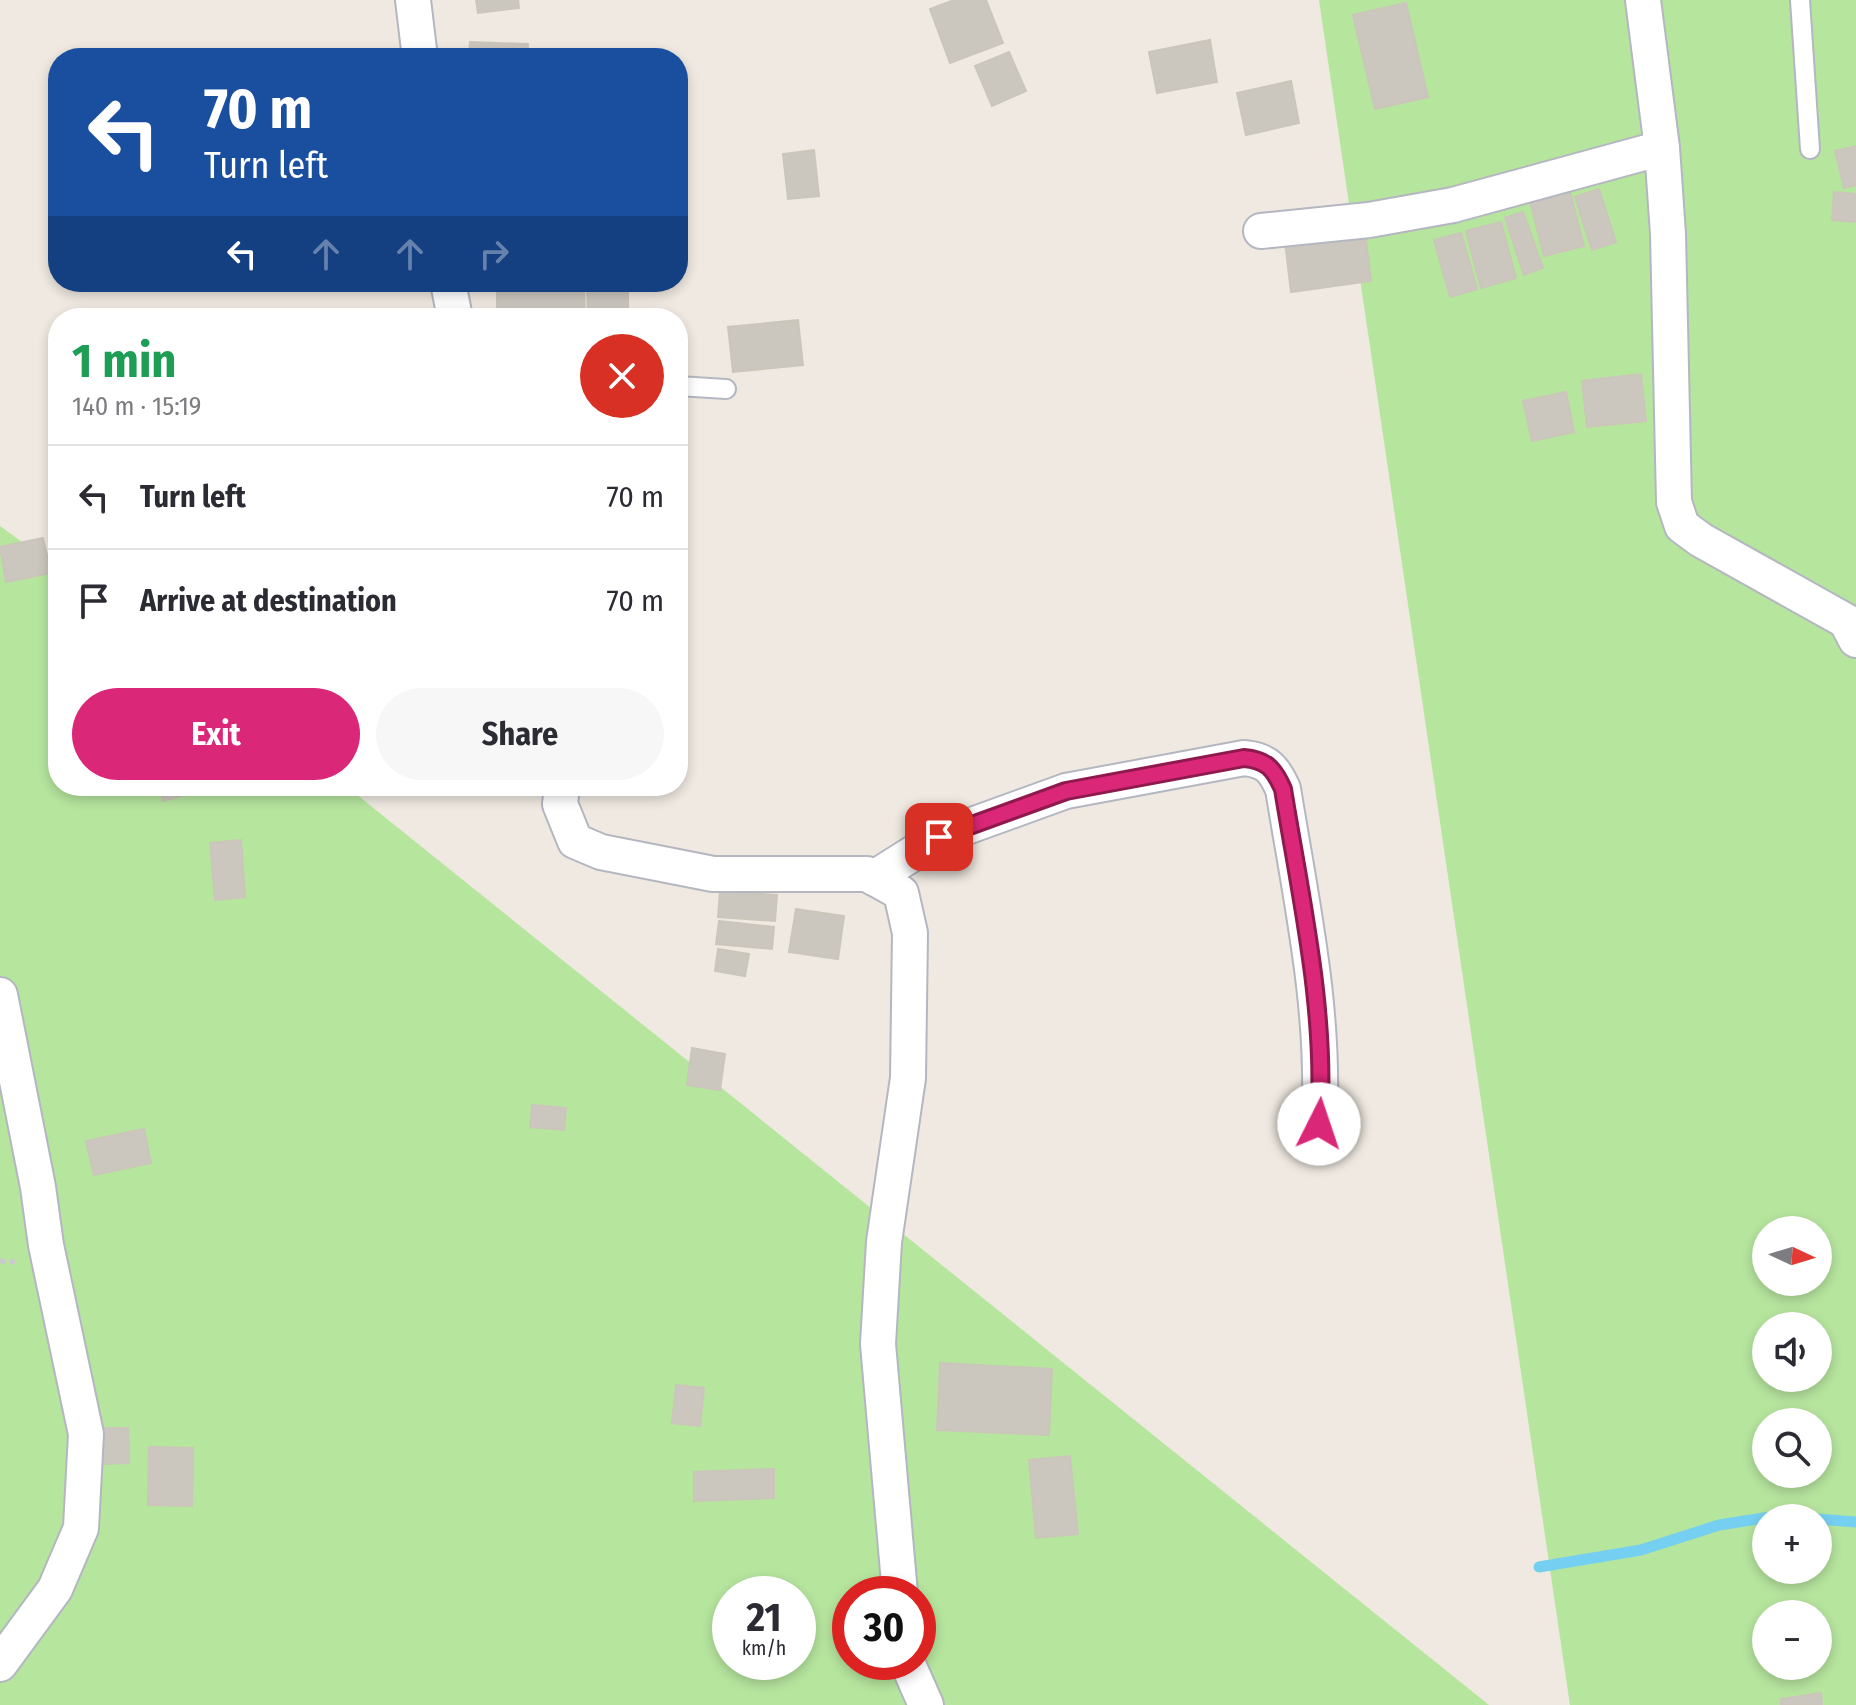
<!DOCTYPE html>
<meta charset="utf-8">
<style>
body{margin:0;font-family:"Fira Sans Condensed",sans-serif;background:#f7f7f7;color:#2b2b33;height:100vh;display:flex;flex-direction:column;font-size:30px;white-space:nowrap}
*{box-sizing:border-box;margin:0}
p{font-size:26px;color:#7c7c81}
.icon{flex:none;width:44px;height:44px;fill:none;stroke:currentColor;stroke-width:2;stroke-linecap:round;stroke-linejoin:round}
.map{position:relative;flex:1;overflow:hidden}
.details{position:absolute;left:48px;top:308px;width:640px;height:488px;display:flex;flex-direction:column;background:#fff;border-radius:32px;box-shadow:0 4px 12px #0003}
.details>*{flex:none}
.top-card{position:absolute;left:48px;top:48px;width:640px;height:244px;border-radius:32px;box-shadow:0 4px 12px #0003;background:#1a4fa0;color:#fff;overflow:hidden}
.needle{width:52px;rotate:94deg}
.buttons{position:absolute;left:1752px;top:1216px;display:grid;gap:16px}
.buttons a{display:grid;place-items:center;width:80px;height:80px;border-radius:50%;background:#fff;box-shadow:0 4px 12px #0003;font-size:40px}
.speed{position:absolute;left:712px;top:1576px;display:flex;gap:16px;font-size:40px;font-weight:700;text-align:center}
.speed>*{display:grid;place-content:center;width:104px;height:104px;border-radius:50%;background:#fff;box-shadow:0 4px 12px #0003;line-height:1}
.speed small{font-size:20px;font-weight:400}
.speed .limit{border:12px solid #d22;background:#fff;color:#111}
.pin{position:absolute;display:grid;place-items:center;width:68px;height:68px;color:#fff;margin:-34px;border-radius:16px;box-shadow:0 4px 12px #0006}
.me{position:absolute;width:88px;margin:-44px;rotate:4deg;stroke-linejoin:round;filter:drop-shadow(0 0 6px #0008)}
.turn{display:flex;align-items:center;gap:28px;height:168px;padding:0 24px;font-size:36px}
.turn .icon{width:104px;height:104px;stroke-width:2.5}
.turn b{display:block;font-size:56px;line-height:68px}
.lanes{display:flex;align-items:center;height:76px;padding:0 24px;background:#0003;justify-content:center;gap:40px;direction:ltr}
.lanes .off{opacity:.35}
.round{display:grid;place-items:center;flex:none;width:84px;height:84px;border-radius:42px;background:#f7f7f7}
.headline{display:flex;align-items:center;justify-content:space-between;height:136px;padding:0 24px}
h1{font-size:48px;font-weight:700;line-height:60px;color:#1e9e55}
.cta{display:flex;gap:16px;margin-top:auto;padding:16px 24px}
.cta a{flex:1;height:92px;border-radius:48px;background:#db2777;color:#fff;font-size:32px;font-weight:700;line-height:92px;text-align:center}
.cta a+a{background:#f7f7f7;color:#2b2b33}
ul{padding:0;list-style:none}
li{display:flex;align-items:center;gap:24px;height:104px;padding:0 24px;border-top:2px solid #e1e1e2}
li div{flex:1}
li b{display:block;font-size:30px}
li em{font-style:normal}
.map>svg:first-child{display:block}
.green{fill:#b6e59e;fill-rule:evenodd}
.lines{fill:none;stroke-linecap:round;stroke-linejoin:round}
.stream{stroke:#75cff0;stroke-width:11}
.building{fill:#cbc7bf;stroke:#cbc5ba;stroke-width:2}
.lane-casing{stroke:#b4b7c1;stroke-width:22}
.street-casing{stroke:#b4b7c1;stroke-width:38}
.path{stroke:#c9c9c9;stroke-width:5;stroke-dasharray:6 4;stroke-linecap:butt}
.lane{stroke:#fff;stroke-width:18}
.street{stroke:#fff;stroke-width:34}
.route-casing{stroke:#8e194d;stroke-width:20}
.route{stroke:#db2777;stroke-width:14}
</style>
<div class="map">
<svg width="1856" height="1705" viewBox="0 0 1856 1705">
<rect width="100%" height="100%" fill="#efe9e1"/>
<g class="green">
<path d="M 1319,0 L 1856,0 L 1856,1705 L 1570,1705 ZM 1766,1230 L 1818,1230 L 1818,1282 L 1766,1282 ZM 1766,1326 L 1818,1326 L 1818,1378 L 1766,1378 ZM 1766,1422 L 1818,1422 L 1818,1474 L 1766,1474 ZM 1766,1518 L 1818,1518 L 1818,1570 L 1766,1570 ZM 1766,1614 L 1818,1614 L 1818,1666 L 1766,1666 Z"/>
<path d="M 0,526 L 58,568 L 58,786 L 346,786 L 1489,1705 L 0,1705 ZM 730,1594 L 798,1594 L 798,1662 L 730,1662 ZM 850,1594 L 918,1594 L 918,1662 L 850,1662 Z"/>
</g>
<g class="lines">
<g class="stream">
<polyline points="1818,1519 1856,1522"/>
<polyline points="1539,1567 1641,1550 1719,1525 1777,1516 1809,1518"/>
</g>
</g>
<g class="building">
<polygon points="476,0 518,0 519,8 478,13"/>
<polygon points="954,0 986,0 1003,43 950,63 930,9"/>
<polygon points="1406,3 1428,97 1375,109 1353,15"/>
<polygon points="1210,40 1217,82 1157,93 1149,52"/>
<polygon points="470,42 528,44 527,58 469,58"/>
<polygon points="417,47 418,58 359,58 359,55"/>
<polygon points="1009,52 1026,91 992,106 975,66"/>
<polygon points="1291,81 1299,123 1246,135 1237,93"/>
<polygon points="52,140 58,140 58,201 51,201"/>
<polygon points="1856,146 1856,185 1844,188 1835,151"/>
<polygon points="814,150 819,196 788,199 783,154"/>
<polygon points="1599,189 1616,242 1592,250 1575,197"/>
<polygon points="1570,192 1584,246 1544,256 1530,202"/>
<polygon points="1834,192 1856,194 1856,222 1832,220"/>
<polygon points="1523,212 1543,268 1524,275 1505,218"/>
<polygon points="1501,222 1516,278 1481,288 1466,231"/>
<polygon points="1365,232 1371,281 1291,292 1285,242"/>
<polygon points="1461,233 1477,289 1450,297 1434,240"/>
<polygon points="628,282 628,318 588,318 587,283"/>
<polygon points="584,286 585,318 497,318 497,287"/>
<polygon points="798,320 803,365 733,372 728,327"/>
<polygon points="1641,374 1646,421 1587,427 1582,381"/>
<polygon points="1566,392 1574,432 1532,441 1523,401"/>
<polygon points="43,538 51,573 6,582 0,547"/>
<polygon points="159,786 217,786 163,801"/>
<polygon points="241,840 245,897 215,900 210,843"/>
<polygon points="720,891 777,895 775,921 718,917"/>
<polygon points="796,909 844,916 838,959 789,952"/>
<polygon points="719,921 774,927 772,949 716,944"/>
<polygon points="718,949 749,954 745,976 715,971"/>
<polygon points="692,1048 725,1054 720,1090 687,1085"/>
<polygon points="532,1105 566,1108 564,1130 530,1127"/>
<polygon points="144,1129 151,1163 94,1175 86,1141"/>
<polygon points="940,1363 1052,1369 1049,1435 937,1430"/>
<polygon points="676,1385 704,1388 700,1426 672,1423"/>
<polygon points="102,1428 128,1428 129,1463 102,1464"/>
<polygon points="149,1447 193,1448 192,1506 148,1505"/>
<polygon points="1070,1456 1078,1534 1036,1538 1029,1460"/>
<polygon points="774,1469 774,1498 694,1501 694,1472"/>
<polygon points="1821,1693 1822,1705 1781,1705 1781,1699"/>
</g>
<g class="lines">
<defs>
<g id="lane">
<polyline points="1800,0 1810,149"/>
<polyline points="678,386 726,389"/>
</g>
<g id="street">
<polyline points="413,0 420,58"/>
<polyline points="1643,0 1662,148 1668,234 1674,502 1682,526 1701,540 1846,621 1856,640"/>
<polyline points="1261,231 1369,220 1453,205 1662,148"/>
<polyline points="448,282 455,318"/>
<polyline points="562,786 560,804 575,841 601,852 713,874 867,874 901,893 910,933 908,1078 884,1242 878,1344 900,1594"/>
<path d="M 874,878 L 939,837 L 1066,791 L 1244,758 C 1267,760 1274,769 1283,789 C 1301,900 1326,1012 1319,1124"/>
<polyline points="0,995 38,1187 46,1245 86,1434 81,1528 55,1589 0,1664"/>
<polyline points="907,1662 926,1705"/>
</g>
</defs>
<use href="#lane" class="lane-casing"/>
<use href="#street" class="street-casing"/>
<polyline class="path" points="0,1261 15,1262"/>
<use href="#lane" class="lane"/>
<use href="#street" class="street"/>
</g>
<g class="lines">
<defs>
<path id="route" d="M 939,837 L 1066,791 L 1244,758 C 1267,760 1274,769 1283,789 C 1301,900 1327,1012 1319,1124"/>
</defs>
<use href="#route" class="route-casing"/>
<use href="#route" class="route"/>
</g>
</svg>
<div class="buttons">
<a><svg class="needle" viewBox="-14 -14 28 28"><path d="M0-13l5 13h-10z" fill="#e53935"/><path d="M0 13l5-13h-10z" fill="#7c7c81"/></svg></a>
<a><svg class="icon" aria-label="sound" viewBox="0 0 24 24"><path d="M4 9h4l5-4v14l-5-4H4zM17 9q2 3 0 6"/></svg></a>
<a><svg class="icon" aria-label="search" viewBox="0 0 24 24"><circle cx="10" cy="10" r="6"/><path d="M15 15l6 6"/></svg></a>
<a>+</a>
<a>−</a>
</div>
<div class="speed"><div>21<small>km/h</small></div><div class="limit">30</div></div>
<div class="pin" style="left:939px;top:837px;background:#d93025"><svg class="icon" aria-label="arrive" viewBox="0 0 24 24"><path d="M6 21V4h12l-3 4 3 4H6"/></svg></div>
<svg class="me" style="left:1319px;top:1124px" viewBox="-20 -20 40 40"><circle r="19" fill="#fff"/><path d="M0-13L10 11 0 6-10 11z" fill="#db2777"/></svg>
<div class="top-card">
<div class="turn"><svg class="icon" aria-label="left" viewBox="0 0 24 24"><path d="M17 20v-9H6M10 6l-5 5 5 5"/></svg><div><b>70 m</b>Turn left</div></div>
<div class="lanes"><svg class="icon" aria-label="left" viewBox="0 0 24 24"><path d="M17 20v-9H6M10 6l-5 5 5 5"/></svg><svg class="icon off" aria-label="ahead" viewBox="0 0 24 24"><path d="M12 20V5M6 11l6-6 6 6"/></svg><svg class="icon off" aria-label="ahead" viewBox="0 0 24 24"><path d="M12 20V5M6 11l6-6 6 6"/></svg><svg class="icon off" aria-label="right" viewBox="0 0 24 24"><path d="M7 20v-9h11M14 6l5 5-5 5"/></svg></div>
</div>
<section class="details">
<div class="headline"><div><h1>1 min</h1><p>140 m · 15:19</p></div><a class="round" style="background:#d93025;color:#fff"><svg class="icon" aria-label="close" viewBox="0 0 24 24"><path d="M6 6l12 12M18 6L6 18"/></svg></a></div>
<ul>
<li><svg class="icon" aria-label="left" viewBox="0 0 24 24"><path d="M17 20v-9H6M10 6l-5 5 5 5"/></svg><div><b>Turn left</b></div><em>70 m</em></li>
<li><svg class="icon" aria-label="arrive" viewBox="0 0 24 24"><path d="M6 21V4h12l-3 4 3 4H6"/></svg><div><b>Arrive at destination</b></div><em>70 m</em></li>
</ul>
<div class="cta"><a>Exit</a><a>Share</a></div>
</section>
</div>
